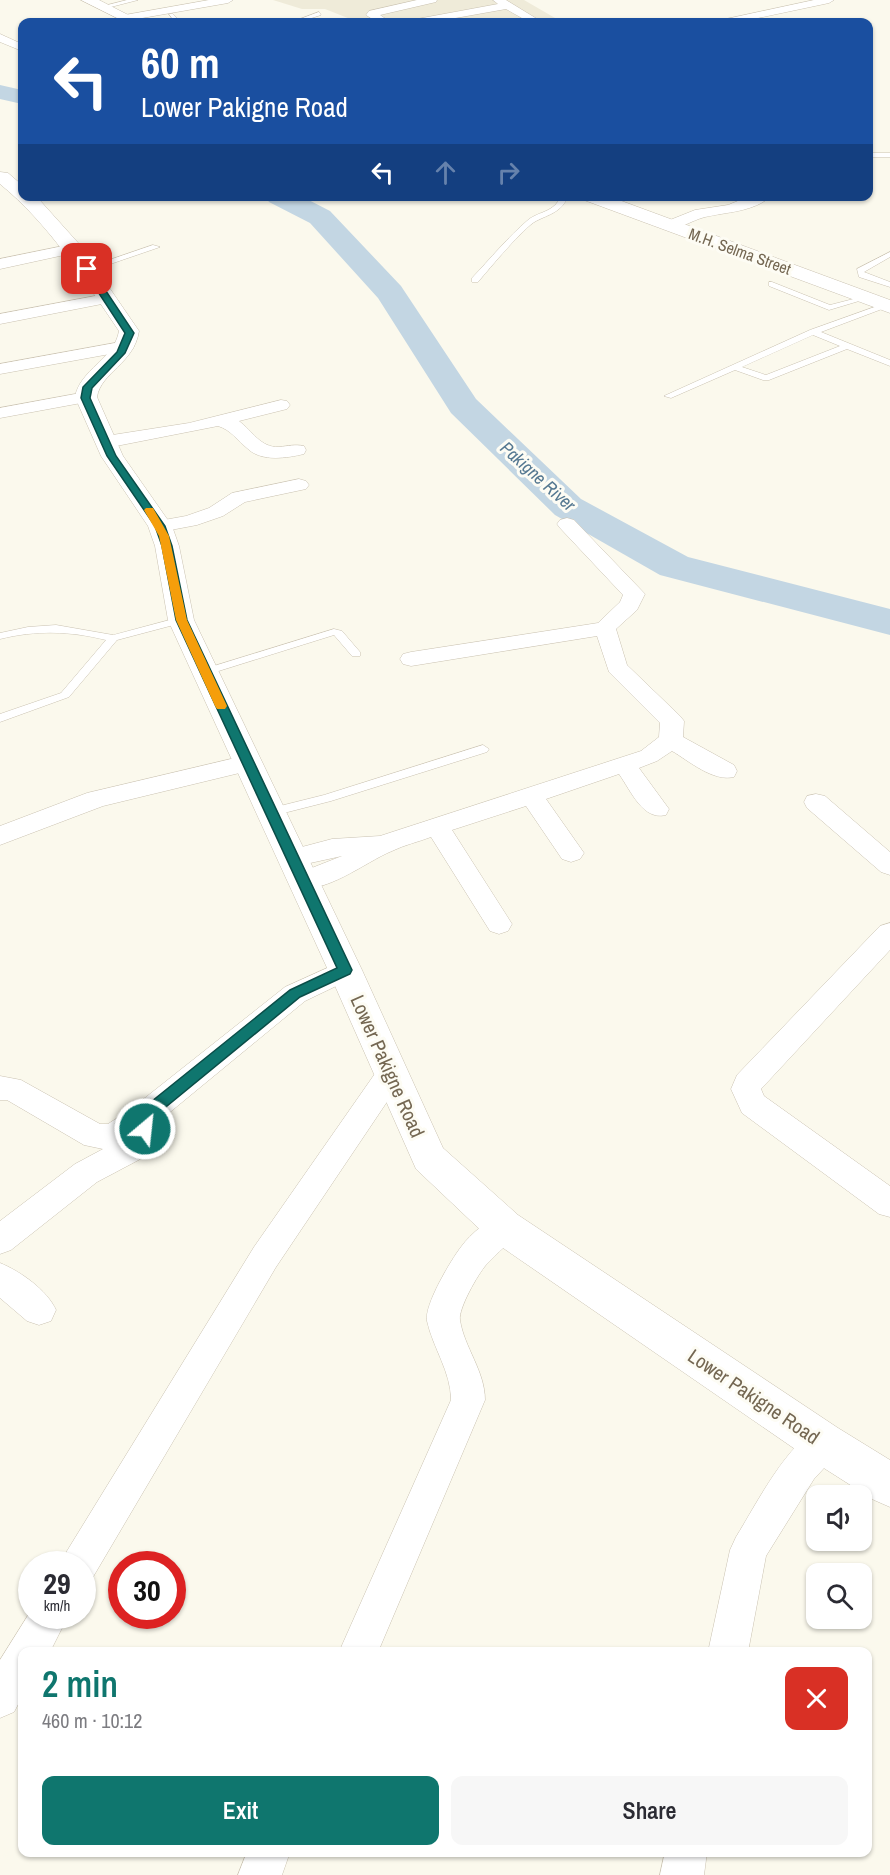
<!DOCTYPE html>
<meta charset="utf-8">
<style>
body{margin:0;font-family:"Archivo Narrow",sans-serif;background:#f7f7f7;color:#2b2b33;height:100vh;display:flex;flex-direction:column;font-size:22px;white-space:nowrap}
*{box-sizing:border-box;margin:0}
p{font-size:20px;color:#7c7c81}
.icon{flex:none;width:33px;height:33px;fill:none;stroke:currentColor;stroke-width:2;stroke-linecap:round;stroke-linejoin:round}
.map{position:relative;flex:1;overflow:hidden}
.panel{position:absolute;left:18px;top:1647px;width:854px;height:210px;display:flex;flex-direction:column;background:#fff;border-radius:12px;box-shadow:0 2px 4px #0004}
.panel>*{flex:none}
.top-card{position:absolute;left:18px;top:18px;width:855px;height:183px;border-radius:12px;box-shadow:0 2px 4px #0004;background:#1a4fa0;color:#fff;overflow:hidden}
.buttons{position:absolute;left:806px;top:1485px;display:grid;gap:12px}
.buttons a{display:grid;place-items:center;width:66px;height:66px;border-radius:12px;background:#fff;box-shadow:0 2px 4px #0004;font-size:30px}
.speed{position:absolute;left:18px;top:1551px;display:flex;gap:12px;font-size:30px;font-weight:700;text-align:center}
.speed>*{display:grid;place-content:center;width:78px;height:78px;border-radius:50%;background:#fff;box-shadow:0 2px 4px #0004;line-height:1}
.speed small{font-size:15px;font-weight:400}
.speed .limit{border:9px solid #d22;background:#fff;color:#111}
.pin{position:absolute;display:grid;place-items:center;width:51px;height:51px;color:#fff;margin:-26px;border-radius:12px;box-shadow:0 3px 9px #0006}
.me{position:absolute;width:66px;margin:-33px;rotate:28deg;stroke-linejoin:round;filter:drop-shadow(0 0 4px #0008)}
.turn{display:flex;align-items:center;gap:21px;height:126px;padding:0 24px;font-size:27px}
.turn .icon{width:78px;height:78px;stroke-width:2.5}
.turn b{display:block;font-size:42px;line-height:51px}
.lanes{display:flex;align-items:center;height:57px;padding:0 24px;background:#0003;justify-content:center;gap:30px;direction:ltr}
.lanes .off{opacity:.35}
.round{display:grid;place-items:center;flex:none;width:63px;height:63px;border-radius:12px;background:#f7f7f7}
.summary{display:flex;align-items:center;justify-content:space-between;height:102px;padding:0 24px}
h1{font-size:36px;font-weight:600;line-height:45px;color:#0f766e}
.button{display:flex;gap:12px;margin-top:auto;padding:12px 24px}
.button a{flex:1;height:69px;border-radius:12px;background:#0f766e;color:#fff;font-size:24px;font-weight:600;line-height:69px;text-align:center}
.button a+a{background:#f7f7f7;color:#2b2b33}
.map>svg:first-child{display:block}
.residential{fill:#efebd9}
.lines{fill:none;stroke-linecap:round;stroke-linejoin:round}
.river{fill:#c3d6e3;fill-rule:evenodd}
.service-casing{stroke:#cac2b1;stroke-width:1}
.minor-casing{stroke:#cac2b1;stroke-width:1}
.tertiary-casing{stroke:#cac2b1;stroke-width:1}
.service{fill:#fff;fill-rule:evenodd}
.minor{fill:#fff;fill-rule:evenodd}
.tertiary{fill:#fff;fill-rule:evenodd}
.route{fill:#0f766e;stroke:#0a4d48;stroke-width:1.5}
.slow{fill:#f59e0b}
.labels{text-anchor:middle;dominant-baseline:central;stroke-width:6;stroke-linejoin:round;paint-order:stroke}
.far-street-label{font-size:16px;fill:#746752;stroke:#fdfcf4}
.far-water-label{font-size:18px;font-style:italic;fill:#557891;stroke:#fdfcf4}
.street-label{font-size:20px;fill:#746752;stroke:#fdfcf4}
</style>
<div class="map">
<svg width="890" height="1875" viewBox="0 0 890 1875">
<rect width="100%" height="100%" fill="#fbf9ed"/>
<polygon class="residential" points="273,0 524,0 562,22 358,22 325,9 302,9"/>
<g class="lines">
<g class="river">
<polygon points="0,85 22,90 22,104 0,99"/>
<polygon points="265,196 301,196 330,211 401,286 476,399 581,499 688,557 890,609 890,635 660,575 555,515 451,413 378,298 310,223 269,202"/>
</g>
<defs>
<g id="service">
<polygon points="127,0 138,0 103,9 100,7"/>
<polygon points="319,12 321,15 299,22 292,22"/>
<polygon points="169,14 173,14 180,22 175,22"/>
<rect x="868" y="153" width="22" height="4"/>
<path d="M 561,196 L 568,196 C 562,212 550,214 536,221 C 523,228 490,268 478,282 L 472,282 L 472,278 C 490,259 508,237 528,220 C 539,211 554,213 561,196 Z"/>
<polygon points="153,245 160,247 90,271 83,269"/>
<polygon points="890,252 890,257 864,272 890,282 890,287 859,277 857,269"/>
<polygon points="772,282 830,305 865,296 869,298 829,310 769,286 769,282"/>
<path d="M 883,304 L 890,306 L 821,332 L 890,360 L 890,366 L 847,349 L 769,380 L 763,380 L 735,370 L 671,398 L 664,396 L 810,330 ZM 813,335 L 840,346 L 766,375 L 742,367 Z"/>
<path d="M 181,617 L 185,618 L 185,622 L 117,640 L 69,697 L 0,722 L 0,714 L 61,693 L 106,640 C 70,631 36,630 0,639 L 0,633 L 28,627 L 56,625 L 113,635 Z"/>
<polygon points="334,629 342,631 360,652 360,656 352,656 334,635 209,674 205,675 199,672 201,670"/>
<polygon points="483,745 489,749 487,752 331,801 272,816 266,812 268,809 324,795"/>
</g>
<g id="minor">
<polygon points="209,0 233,0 228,3 125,21 119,18 125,15"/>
<polygon points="417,0 437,0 436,2 380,15 390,22 377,22 366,15 369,11"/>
<polygon points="493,0 506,0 542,22 529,22 506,9 433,22 411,22 417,19 498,4"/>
<polygon points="814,0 834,0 829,3 739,22 720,22 726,19"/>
<polygon points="0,34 22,44 22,51 0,42"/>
<path d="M 750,196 L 771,196 C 754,212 726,212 705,217 C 692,220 678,231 665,228 L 663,225 L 665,222 L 695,210 L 728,205 Z"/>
<polygon points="73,244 78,246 81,249 78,252 0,269 0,259"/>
<polygon points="106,294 114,299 112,302 0,324 0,314"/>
<polygon points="126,341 134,346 132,350 0,374 0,364"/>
<polygon points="86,392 92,393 95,397 92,401 0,418 0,408"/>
<path d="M 281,400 L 287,401 L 290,405 L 287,409 L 239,421 C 252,431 261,448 279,447 C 288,446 295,444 304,446 L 306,450 L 304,454 C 287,458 262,462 248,449 C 237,440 231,430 218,426 L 106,448 L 99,446 L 97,442 L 99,438 L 106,436 L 189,423 Z"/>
<polygon points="299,479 306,481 309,485 306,489 245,502 223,516 197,525 160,532 153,530 150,526 153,522 186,516 209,508 232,493"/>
<path d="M 567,518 L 574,520 L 645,594 L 637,610 L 616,629 L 627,665 L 680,716 L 684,721 L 683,737 L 734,765 L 737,771 L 734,777 C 713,782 689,761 672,751 L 657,761 L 639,768 L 669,809 L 666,815 C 643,821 631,791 619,774 L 546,799 L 584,853 L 580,859 L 571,862 L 562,859 L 526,806 L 452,830 L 512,924 L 508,931 L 499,934 L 490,931 L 431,837 C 418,842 404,845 392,851 C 365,862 324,896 294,887 L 290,881 L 294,875 L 342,856 L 292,867 L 283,864 L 279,858 L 283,852 L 332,839 L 380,836 L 641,751 L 659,737 L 660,723 L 609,672 L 597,636 L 411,666 L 403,664 L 400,659 L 403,654 L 411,652 L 598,623 L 620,602 L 623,595 L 560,528 L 557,524 L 560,520 Z"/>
<polygon points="248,755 256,757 260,763 256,769 103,806 0,845 0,826 87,793"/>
<polygon points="816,794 825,796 890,852 890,875 881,872 807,808 804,802 807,796"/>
<polygon points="890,923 890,950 761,1089 764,1096 890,1186 890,1217 879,1214 742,1113 731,1089 737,1075 880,926"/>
<polygon points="345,960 355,963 359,970 355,977 305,1001 158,1122 160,1137 148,1155 97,1182 11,1250 0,1254 0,1221 75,1164 103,1149 84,1145 7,1100 0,1100 0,1076 21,1080 100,1124 108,1124 131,1109 285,987"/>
<polygon points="391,1061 401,1065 406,1073 401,1081 276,1267 93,1577 82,1582 82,1564 61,1564 67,1551 254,1247 381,1065"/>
<path d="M 504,1213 L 515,1217 L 520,1227 C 512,1243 497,1252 486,1265 C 478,1274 458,1309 460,1320 C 464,1347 485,1371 485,1400 L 378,1652 L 339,1652 L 451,1400 C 451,1372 433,1348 427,1321 C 424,1305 451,1260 461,1247 C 471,1233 489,1219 504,1213 Z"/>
<path d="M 0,1263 C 20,1271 47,1290 56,1310 L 51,1321 L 39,1325 L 27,1321 L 0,1298 Z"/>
<path d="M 823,1426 L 836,1431 L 841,1443 L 836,1455 L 814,1479 L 766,1556 L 748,1652 L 708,1652 L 730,1550 L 736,1537 C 756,1505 788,1440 823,1426 Z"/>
<polygon points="32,1609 32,1616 68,1616 50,1652 22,1652 22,1697 14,1712 0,1718 0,1660"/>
<polygon points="247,1852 290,1852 282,1875 238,1875"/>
<polygon points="665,1852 707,1852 704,1875 660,1875"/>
</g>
<g id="tertiary">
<polygon points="81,0 99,0 142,22 125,22"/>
<path d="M 0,172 L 8,173 L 22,185 L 22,196 L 36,196 L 80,245 L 139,331 C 134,364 101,372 97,397 L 123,456 L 172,526 L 179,546 L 194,620 L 362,970 L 443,1148 L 518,1215 L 838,1428 L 890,1460 L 890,1507 L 874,1500 L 808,1458 L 490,1239 L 416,1169 L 328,970 L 168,620 L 155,546 L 148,526 L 101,456 L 75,397 C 80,369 114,360 119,331 C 83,278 49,224 0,184 Z"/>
<polygon points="582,196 608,196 890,300 890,313 584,200"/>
</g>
</defs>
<use href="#service" class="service-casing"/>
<use href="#minor" class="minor-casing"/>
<use href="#tertiary" class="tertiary-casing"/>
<use href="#service" class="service"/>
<use href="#minor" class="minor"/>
<use href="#tertiary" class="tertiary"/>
</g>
<polygon class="route" points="84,267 90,267 134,333 125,353 92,388 90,398 116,456 165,526 172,546 187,620 352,970 350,974 300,997 150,1120 152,1129 150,1133 145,1135 139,1133 134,1118 136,1114 290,990 337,968 176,620 162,546 155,526 107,456 81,398 83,387 117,352 125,333 83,269"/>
<polygon class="slow" points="146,508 153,508 169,536 187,620 227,706 225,709 217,709 215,706 176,620 159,536 144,510"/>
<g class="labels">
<g class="far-street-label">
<text transform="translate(740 251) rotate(20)">M.H. Selma Street</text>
</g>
<g class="far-water-label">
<text transform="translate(538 476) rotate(42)">Pakigne River</text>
</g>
<g class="street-label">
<text transform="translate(388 1066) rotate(66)">Lower Pakigne Road</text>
<text transform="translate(754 1396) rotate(34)">Lower Pakigne Road</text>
</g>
</g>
</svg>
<div class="buttons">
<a><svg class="icon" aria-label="sound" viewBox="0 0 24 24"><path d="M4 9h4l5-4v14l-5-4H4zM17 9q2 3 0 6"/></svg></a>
<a><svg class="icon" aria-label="search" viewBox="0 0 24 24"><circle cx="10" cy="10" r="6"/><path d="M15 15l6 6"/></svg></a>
</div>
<div class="speed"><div>29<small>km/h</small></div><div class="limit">30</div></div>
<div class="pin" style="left:87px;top:269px;background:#d93025"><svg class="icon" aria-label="arrive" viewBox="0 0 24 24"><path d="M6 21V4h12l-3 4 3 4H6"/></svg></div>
<svg class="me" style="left:145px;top:1129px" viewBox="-20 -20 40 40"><circle r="17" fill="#0f766e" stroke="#fff" stroke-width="3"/><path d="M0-11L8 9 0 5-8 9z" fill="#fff"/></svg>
<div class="top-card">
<div class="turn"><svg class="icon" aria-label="left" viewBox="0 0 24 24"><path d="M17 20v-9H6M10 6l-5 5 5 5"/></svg><div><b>60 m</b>Lower Pakigne Road</div></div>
<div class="lanes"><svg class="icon" aria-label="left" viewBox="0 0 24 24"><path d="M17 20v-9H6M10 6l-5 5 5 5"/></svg><svg class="icon off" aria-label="ahead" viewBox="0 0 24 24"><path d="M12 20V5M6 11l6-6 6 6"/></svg><svg class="icon off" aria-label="right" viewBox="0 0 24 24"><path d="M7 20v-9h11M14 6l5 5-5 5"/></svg></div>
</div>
<section class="panel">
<div class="summary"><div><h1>2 min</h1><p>460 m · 10:12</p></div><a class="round" style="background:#d93025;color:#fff"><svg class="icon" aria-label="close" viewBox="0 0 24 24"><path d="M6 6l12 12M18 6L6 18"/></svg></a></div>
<div class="button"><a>Exit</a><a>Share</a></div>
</section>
</div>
